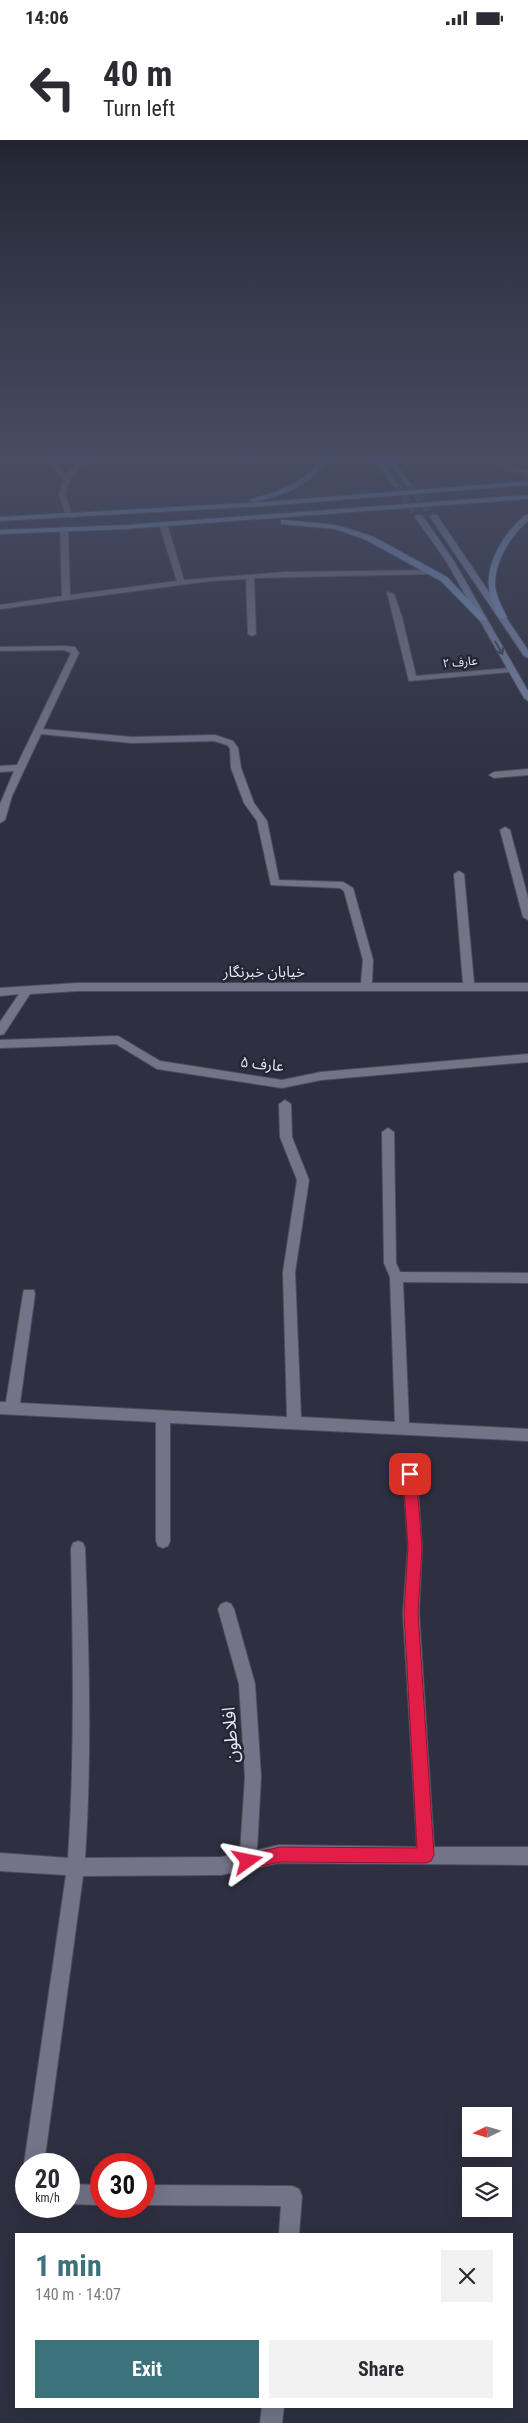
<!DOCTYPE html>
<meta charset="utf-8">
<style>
body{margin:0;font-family:"Roboto Condensed","Noto Sans Arabic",sans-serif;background:#f2f2f3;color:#2b2b33;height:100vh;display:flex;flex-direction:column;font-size:19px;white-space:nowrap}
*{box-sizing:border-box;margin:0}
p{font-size:16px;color:#7c7c81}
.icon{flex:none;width:28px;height:28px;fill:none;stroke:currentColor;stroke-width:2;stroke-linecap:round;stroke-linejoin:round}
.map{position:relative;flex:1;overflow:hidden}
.side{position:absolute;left:15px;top:2198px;width:498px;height:175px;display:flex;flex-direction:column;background:#fff;border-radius:0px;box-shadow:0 5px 20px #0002}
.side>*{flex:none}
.top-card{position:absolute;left:0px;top:0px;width:529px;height:105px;box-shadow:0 5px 20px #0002;background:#fff;color:#2b2b33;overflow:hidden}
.needle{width:32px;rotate:265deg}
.controls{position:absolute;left:462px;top:2072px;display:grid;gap:10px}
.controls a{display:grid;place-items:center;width:50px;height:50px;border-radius:0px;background:#fff;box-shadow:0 5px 20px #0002;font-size:25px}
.speed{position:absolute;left:15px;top:2118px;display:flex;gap:10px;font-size:25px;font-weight:700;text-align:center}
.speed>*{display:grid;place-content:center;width:65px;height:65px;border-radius:50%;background:#fff;box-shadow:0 5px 20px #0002;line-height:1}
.speed small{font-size:12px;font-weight:400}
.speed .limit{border:8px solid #d22;background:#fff;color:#111}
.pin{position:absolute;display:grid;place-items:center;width:42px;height:42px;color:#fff;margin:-21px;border-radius:10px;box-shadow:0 2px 8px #0006}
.me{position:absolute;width:55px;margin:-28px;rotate:78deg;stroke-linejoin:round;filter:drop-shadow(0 0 4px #0008)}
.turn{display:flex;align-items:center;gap:18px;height:105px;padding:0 20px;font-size:22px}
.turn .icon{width:65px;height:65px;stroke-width:2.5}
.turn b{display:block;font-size:35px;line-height:42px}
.round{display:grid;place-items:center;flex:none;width:52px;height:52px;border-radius:0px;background:#f2f2f3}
.summary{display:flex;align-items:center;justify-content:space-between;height:85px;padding:0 20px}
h1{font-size:30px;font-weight:700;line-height:38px;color:#3c737b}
.cta{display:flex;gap:10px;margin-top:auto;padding:10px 20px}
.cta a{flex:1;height:58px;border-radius:0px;background:#3c737b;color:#fff;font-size:20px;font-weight:700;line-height:58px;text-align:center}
.cta a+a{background:#f2f2f3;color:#2b2b33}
.status{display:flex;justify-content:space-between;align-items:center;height:35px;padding:0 25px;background:#fff;direction:ltr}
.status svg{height:14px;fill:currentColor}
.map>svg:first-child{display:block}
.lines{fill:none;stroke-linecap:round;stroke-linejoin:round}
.secondary-tunnel{stroke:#4a4b5b;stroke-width:8;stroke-dasharray:8 4;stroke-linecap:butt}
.minor-casing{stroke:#4d4d5c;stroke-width:2}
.tertiary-casing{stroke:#4d4d5c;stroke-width:2}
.secondary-casing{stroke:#4d4d5c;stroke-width:2}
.primary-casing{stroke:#4d4d5c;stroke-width:2}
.minor{fill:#737488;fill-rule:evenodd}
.tertiary{fill:#737488;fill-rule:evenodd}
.secondary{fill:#7885a7;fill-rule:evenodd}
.primary{fill:#7c97c5;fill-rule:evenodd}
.oneway{stroke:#3e4258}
.route{fill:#e11d48;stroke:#92132f}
.labels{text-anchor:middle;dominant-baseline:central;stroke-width:5;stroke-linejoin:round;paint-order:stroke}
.far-street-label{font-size:12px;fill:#e6e7f2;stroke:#252536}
.street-label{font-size:15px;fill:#e6e7f2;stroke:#252536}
.near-street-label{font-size:18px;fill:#e6e7f2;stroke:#252536}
</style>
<div class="status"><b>14:06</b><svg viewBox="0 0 49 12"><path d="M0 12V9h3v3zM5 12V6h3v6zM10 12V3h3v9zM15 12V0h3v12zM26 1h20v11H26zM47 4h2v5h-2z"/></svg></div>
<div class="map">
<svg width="528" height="2388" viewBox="0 0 528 2388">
<rect width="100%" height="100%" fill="#2e2f40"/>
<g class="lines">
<g class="secondary-tunnel">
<polyline points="409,450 434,482"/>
<polyline points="396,451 419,482"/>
</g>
<defs>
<g id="minor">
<polygon points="45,420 52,420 66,440 84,420 91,420 70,444 65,459 73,483 66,481 59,459 63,445"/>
<polygon points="92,420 167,420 164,422 95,422"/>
<polygon points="215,420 225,420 222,422"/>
<polygon points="163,487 167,489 184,545 285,537 432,535 436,537 432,539 254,543 256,599 252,601 248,599 246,544 210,546 0,574 0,570 62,561 60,494 64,492 68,494 70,560 177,546 159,489"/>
<polygon points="387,557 394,559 402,582 416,641 511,633 515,635 511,637 409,646"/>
<polygon points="64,611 75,612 79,618 43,694 132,702 215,700 233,706 238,713 241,733 254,768 267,786 279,845 343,847 353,853 373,925 372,948 463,948 454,839 459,836 464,839 474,948 528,948 528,956 77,956 30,959 4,999 0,1000 0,987 19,959 0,961 0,953 77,948 361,948 363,925 344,856 340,853 271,850 257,786 244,768 231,733 230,713 227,710 214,706 132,708 41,699 12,761 5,785 0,788 0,769 14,736 0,737 0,731 17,730 71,618 64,615 0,616 0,612"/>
<polygon points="528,734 528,740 494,743 489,740 494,737"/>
<polygon points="505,792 510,795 528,863 528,885 523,882 500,795"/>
<polygon points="118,1001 160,1026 282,1045 321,1037 528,1019 528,1027 321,1045 282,1053 157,1034 116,1009 0,1013 0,1005"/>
<polygon points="285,1065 291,1069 292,1102 309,1145 295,1237 301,1382 395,1387 390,1242 384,1228 382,1097 388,1093 394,1097 396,1228 400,1237 528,1238 528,1248 403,1247 409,1388 528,1394 528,1406 170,1388 170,1506 168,1511 163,1513 158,1511 156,1506 156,1387 0,1379 0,1367 6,1367 23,1259 24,1255 34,1255 35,1259 20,1368 287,1382 283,1237 297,1145 280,1102 279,1069"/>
<path d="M 410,1433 L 415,1434 L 417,1439 L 422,1512 L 419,1578 L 434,1812 L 528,1812 L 528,1830 L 279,1828 L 221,1840 L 83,1841 L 44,2129 L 26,2129 L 26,2134 L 24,2129 L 66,1840 L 0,1836 L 0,1818 L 68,1823 C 75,1719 73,1616 71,1513 L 73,1508 L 78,1506 L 83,1508 L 85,1513 C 89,1617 92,1720 85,1823 L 221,1822 L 240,1818 L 245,1742 L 239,1649 L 218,1574 L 221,1569 L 226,1567 L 231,1569 L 234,1574 L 255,1649 L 261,1742 L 257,1815 L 279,1810 L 417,1812 L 403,1578 L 408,1512 L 403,1439 L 405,1434 Z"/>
<polygon points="69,2149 101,2150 101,2170 69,2169"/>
<polygon points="144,2150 292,2151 299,2154 302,2161 299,2199 279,2199 281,2171 144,2170"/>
<polygon points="262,2371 284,2371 282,2388 260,2388"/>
</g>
<polygon id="tertiary" points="482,420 490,420 499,428 528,437 528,441 495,430"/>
<g id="secondary">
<polygon points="370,420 377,420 399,451 398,452 394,452"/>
<polygon points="383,420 390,420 411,449 411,451 407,451"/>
<polygon points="416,480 422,480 454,526 528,656 528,666 524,663 446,526 415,482"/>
<polygon points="431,480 437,480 528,615 528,623 524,621 430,482"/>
</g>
<g id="primary">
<path d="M 323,420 L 329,420 C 315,450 284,460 254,467 L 250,465 C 256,462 263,461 269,459 C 291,452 312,441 323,420 Z"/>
<polygon points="528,446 528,450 264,471 0,486 0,482 264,467"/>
<polygon points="528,460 528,464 126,494 0,499 0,495 126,490"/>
<path d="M 525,480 L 528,480 L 528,486 C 510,501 491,532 496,556 C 498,565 503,574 507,582 L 503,584 C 497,582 496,575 493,569 C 479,537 501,501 525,480 Z"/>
<polygon points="284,485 336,490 372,501 447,542 487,584 480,586 441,546 366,505 335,494 281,489 281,485"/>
</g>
</defs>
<use href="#minor" class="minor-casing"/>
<use href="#tertiary" class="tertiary-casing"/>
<use href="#secondary" class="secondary-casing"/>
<use href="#primary" class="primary-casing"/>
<use href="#minor" class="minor"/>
<use href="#tertiary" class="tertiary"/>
<use href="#secondary" class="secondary"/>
<use href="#primary" class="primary"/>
</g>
<defs><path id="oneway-shaft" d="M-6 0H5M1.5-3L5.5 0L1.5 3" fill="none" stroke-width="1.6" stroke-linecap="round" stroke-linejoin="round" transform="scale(1.25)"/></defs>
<use class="oneway" href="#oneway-shaft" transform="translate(499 613) rotate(60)"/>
<linearGradient id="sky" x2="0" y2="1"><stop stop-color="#191a23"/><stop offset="0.56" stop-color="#464d64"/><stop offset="1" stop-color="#464d64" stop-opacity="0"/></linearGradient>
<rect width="528" height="755" fill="url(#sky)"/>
<polygon class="route" points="410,1433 414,1435 416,1439 422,1512 418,1578 434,1820 431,1826 426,1828 280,1827 248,1834 242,1832 240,1826 242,1821 280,1812 417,1813 404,1578 408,1512 403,1439 405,1435"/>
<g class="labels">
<g class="far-street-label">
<text transform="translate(460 627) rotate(-5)">عارف ۲</text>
</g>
<g class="street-label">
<text x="264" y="937">خیابان خبرنگار</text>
<text transform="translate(262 1029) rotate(6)">عارف ۵</text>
</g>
<g class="near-street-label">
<text transform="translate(230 1700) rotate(-94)">افلاطون</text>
</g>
</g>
</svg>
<div class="controls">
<a><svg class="needle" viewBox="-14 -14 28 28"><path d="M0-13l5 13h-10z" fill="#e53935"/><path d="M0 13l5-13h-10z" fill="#7c7c81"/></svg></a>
<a><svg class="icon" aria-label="layers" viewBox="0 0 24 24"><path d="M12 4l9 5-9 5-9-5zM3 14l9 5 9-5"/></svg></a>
</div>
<div class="speed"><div>20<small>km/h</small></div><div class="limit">30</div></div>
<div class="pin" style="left:410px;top:1439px;background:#d93025"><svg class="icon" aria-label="arrive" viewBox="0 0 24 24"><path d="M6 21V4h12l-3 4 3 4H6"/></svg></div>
<svg class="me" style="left:248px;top:1826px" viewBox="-20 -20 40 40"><path d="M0-17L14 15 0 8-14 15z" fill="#e11d48" stroke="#fff" stroke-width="4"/></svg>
<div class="top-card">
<div class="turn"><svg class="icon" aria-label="left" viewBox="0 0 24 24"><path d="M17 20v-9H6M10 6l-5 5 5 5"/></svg><div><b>40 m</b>Turn left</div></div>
</div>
<section class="side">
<div class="summary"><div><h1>1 min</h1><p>140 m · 14:07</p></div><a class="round"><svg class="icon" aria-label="close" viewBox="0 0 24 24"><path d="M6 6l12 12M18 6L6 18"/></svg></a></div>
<div class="cta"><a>Exit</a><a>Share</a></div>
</section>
</div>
